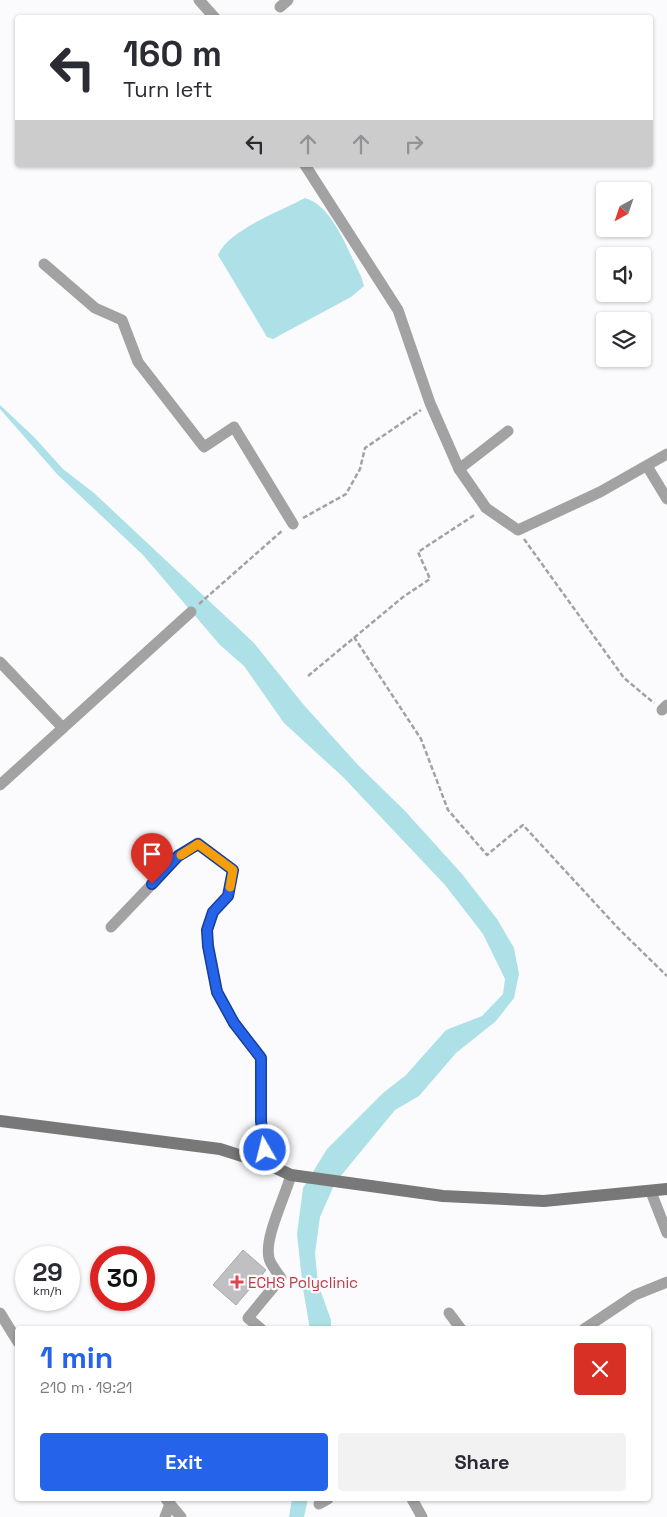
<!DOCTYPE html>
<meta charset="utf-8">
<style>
body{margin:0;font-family:"Space Grotesk",sans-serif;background:#f2f2f3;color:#2b2b33;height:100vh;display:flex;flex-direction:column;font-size:19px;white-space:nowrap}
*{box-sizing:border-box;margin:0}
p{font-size:16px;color:#7c7c81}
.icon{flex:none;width:28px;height:28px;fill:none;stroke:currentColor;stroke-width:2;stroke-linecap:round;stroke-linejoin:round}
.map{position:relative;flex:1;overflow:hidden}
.panel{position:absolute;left:15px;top:1326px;width:636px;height:175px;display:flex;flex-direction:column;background:#fff;border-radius:5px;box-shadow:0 1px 4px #0004}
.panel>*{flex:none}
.guide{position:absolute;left:15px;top:15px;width:638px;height:152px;border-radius:5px;box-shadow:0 1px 4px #0004;background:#fff;color:#2b2b33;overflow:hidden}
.needle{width:32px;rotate:220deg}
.fabs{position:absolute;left:596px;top:182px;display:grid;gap:10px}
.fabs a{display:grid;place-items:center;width:55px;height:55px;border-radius:5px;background:#fff;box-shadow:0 1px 4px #0004;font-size:25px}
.speed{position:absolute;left:15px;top:1246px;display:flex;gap:10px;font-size:25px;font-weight:700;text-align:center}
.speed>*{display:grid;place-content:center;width:65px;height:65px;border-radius:50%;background:#fff;box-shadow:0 1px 4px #0004;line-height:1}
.speed small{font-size:12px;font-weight:400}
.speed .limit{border:8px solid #d22;background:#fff;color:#111}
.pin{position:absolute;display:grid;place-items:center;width:42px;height:42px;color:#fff;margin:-51px -21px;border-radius:50% 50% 50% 0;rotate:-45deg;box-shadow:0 0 5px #0007}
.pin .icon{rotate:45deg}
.me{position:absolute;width:55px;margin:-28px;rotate:352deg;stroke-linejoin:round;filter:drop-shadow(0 0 4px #0008)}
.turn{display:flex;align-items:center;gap:18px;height:105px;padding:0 25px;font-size:22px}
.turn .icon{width:65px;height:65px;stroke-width:2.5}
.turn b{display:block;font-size:35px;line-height:42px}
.lanes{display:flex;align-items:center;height:48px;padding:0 25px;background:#0003;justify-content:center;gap:25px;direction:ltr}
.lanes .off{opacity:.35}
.round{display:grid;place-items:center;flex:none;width:52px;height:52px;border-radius:5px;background:#f2f2f3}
.head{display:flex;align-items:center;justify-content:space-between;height:85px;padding:0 25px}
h1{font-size:30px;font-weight:700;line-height:38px;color:#2563eb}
.primary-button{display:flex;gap:10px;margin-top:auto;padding:10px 25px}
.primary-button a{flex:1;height:58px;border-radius:5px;background:#2563eb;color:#fff;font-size:20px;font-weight:700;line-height:58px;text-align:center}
.primary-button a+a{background:#f2f2f3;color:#2b2b33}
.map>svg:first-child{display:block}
.water{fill:#ade0e7}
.building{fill:#c0c0c2;stroke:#a8a8aa}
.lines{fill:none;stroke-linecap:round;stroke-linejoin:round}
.path{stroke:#a2a2a3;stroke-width:2.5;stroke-dasharray:5 2.5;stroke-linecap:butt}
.street{stroke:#a3a2a2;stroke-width:11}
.secondary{stroke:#797878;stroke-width:12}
.route-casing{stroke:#184099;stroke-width:12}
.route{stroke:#2563eb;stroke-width:9}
.slow{stroke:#f59e0b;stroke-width:9}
.health-dot{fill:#e0444e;stroke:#fbfbfd;stroke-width:2}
.labels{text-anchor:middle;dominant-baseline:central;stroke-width:4.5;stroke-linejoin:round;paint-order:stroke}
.health-label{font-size:15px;fill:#be3a42;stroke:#fbfbfd;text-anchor:start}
</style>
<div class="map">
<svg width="667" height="1517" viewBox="0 0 667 1517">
<rect width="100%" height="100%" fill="#fbfbfd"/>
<g class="water">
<path d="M 305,198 C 333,206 348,251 361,276 L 364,286 L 351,297 L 273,339 L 267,337 L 218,255 C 228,230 281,211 305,198 Z"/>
<polygon points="0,405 34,437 63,469 94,493 254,643 303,704 358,765 405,811 462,874 497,919 514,948 519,974 514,998 496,1021 456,1053 419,1096 395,1110 335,1183 320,1217 315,1253 318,1284 331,1320 331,1329 310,1329 303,1289 297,1234 303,1188 327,1149 383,1093 406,1075 446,1030 482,1016 503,994 505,979 483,934 445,885 343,777 284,723 244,666 220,645 143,555 57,474 0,409"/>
<polygon points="292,1499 308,1499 304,1517 289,1517"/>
</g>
<polygon class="building" points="243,1250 266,1270 236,1305 213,1285"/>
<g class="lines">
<g class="path">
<polyline points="303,518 346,494 360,469 365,448 421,410"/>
<polyline points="524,539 624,678 654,703"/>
<polyline points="199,604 283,530"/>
<polyline points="354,637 421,739 448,810 487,855 523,825 617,927 667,976"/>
<polyline points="308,676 403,597 430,579 418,552 476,514"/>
</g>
<g class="street">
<polyline points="199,0 215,18"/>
<polyline points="280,7 288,0"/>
<polyline points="305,165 398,310 430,403 459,469 486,508 518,530 600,492 667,454"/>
<polyline points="44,264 95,308 122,320 138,362 204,447 234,427 293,524"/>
<polyline points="647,466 667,499"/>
<polyline points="459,469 508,431"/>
<polyline points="0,662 63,728"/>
<polyline points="662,710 667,705"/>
<polyline points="0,785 191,612"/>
<polyline points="111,927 179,856 198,843 233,870 228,896 213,912 207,930 208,946 217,992 234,1023 261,1058 261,1121 267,1164"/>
<polyline points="651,1192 667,1233"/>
<polyline points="0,1313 18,1342"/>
<polyline points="449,1313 461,1329"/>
<path d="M 261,1329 L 248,1318 L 281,1278 C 277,1272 270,1264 269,1258 C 264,1238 285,1197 291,1175"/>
<polyline points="584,1329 635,1295 667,1282"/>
<polyline points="412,1499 422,1517"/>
<polyline points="170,1504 181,1517"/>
<polyline points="319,1504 328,1499"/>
<polyline points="165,1517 170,1504 166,1499"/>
</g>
<polyline class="secondary" points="0,1121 220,1149 267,1164 291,1175 443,1196 544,1201 667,1189"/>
</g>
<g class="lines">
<defs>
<polyline id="route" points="152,884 178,856 198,844 233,870 228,896 213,912 207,930 208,946 217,992 234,1023 261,1058 261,1121 265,1150"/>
</defs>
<use href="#route" class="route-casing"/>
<use href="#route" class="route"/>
<polyline class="slow" points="181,855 198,844 233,870 230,887"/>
</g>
<path class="health-dot" d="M234.5 1274.5h5v5h5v5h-5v5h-5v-5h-5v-5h5z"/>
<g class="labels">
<g class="health-label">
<text x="248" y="1282">ECHS Polyclinic</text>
</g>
</g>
</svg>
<div class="fabs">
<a><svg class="needle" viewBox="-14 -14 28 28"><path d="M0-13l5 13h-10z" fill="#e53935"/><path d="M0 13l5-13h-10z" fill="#7c7c81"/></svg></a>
<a><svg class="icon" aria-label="sound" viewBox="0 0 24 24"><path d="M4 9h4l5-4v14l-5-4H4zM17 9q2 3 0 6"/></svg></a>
<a><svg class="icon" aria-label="layers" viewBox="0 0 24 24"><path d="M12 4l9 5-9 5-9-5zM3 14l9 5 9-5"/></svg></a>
</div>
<div class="speed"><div>29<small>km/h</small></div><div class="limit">30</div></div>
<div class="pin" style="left:152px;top:884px;background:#d93025"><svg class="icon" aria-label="arrive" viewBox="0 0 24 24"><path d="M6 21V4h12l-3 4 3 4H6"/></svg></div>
<svg class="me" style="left:265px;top:1150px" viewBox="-20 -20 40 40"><circle r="17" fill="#2563eb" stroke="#fff" stroke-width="3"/><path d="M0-11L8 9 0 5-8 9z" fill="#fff"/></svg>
<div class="guide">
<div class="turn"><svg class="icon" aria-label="left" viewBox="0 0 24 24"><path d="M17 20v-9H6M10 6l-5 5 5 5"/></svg><div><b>160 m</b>Turn left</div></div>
<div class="lanes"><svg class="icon" aria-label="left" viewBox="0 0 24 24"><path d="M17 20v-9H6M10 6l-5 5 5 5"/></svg><svg class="icon off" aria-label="ahead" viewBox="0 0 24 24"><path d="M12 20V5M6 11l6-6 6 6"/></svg><svg class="icon off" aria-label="ahead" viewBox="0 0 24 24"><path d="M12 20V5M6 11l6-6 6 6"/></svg><svg class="icon off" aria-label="right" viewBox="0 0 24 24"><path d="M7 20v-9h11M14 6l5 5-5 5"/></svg></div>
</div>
<section class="panel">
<div class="head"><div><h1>1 min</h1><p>210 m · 19:21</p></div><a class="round" style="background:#d93025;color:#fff"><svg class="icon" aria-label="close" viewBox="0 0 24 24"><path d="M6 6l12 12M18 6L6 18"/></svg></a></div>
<div class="primary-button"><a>Exit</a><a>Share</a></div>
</section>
</div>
